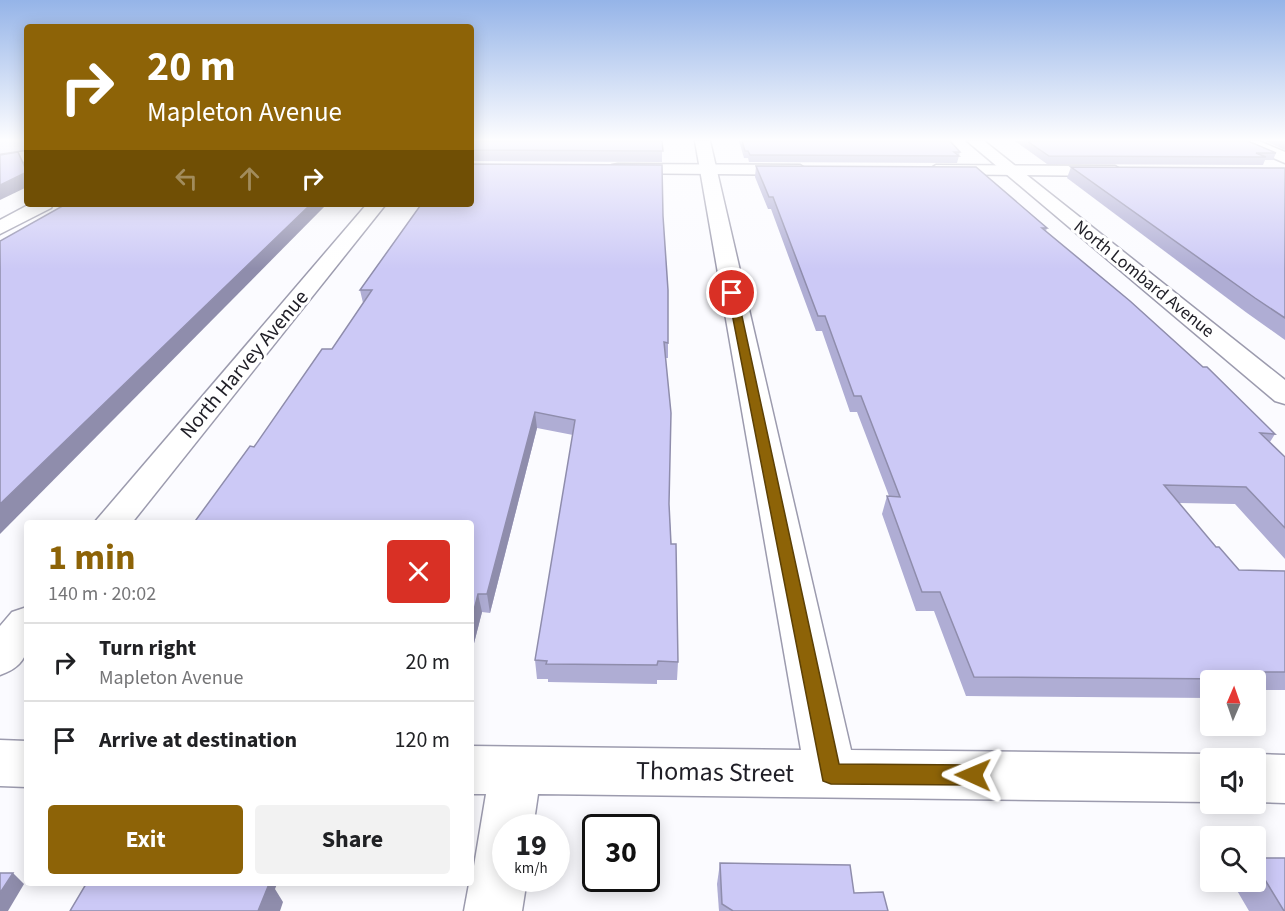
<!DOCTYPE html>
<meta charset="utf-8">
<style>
body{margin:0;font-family:"Source Sans 3",sans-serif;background:#f2f2f2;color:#202124;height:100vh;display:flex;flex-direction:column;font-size:22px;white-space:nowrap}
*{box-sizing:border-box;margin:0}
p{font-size:20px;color:#757577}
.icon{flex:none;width:33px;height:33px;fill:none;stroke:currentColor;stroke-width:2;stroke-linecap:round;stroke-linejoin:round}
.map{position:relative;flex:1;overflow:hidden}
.details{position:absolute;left:24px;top:520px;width:450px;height:366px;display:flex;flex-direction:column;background:#fff;border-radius:6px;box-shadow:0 3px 15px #0003}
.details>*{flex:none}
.hud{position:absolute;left:24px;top:24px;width:450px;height:183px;border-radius:6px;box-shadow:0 3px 15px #0003;background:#8d6307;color:#fff;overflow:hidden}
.needle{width:39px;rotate:2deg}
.tools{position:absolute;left:1200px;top:670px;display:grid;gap:12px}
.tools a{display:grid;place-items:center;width:66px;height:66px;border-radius:6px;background:#fff;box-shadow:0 3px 15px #0003;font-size:30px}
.speed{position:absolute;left:492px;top:814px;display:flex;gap:12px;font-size:30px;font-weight:700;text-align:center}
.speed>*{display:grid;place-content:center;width:78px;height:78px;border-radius:50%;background:#fff;box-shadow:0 3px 15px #0003;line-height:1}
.speed small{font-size:15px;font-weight:400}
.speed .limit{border:3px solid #111;border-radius:9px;background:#fff;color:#111}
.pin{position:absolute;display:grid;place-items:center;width:51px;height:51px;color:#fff;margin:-26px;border:3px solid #fff;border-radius:50%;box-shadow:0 2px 6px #0007}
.me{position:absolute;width:66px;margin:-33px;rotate:271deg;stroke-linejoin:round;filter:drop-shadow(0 0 4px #0008)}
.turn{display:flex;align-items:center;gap:21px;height:126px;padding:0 24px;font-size:27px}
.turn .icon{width:78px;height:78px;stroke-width:2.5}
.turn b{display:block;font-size:42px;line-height:51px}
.lanes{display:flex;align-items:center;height:57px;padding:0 24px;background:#0003;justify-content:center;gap:30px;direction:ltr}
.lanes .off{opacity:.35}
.round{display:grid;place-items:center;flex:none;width:63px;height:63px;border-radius:6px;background:#f2f2f2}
.overview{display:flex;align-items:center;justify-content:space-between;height:102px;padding:0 24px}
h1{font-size:36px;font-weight:700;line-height:45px;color:#8d6307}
.primary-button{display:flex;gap:12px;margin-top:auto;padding:12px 24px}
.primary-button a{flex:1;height:69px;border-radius:6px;background:#8d6307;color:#fff;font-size:24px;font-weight:700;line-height:69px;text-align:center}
.primary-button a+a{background:#f2f2f2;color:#202124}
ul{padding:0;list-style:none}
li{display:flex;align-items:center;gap:18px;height:78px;padding:0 24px;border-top:2px solid #e0e0e0}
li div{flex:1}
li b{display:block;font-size:22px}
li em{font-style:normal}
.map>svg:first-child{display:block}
.green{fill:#e7e6fc}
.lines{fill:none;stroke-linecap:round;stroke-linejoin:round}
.minor-casing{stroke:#9c9bae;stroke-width:3}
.tertiary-casing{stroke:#9c9bae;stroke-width:3}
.minor{fill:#fff;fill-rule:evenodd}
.tertiary{fill:#fff;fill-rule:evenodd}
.wall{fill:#afadd4}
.shaded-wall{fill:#8f8dac}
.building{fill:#ccc9f6;stroke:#8f8dac;stroke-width:1.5}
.route{fill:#8d6307;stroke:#5c4005;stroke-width:1.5}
.labels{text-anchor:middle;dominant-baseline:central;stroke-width:6;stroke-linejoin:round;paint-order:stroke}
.far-street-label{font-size:18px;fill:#1f1e26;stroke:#fff}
.street-label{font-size:21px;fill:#1f1e26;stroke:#fff}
.near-street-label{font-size:26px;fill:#1f1e26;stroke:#fff}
</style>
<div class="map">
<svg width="1285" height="911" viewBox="0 0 1285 911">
<rect width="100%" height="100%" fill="#fbfbff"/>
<polygon class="green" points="0,141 27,141 27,153 0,156"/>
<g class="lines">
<defs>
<g id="minor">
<polygon points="695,141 710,141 851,750 1210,754 1223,759 1210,759 1210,802 538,794 533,828 506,828 506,879 527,879 522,911 464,911 469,884 471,884 486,794 471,794 471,746 801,750"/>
<polygon points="967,141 984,141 1285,380 1285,404 1275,401"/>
<polygon points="1239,141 1259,141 1285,152 1285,163 1241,144"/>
<polygon points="30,204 53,204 51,208 0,234 0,220"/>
<polygon points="367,204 386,204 131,524 93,524"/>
<path d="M 27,607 C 27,639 36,663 0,675 L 0,626 L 12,612 Z"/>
<polygon points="0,740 27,741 27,787 0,786"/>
<polygon points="1256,754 1285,755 1285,803 1256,802 1256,759 1243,759"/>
</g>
<g id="tertiary">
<polygon points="27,151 27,161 0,165 0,155"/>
<polygon points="618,164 800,165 808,170 800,175 612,173 610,169 612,165"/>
<polygon points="936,165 1115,166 1123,171 1115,176 930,174 928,170"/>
</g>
</defs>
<use href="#minor" class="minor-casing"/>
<use href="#tertiary" class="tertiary-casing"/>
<use href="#minor" class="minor"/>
<use href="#tertiary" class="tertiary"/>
</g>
<g class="wall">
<polygon points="471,141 662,141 662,162 471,161"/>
<polygon points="739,141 950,141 960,152 957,163 749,162 748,158 744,158"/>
<polygon points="1015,141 1248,141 1276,153 1273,160 1265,160 1263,165 1047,164"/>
<polygon points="1265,141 1285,141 1285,150"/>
<polygon points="756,166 1047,228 1046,231 1275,434 1270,442 1285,457 1285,559 1235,504 1179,503 1216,547 1239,570 1285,571 1285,690 1256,690 1256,681 1210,681 1210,698 966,696 934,611 916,611 882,514 887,496 889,496 857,412 850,412 822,331 816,331 771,209 768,209 755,177"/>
<polygon points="1071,167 1285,168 1285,340 1247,313 1067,178"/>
<polygon points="418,206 663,216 668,290 668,358 666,358 669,504 678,662 677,680 657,680 657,684 548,682 548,679 537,679 535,660 573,435 537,428 490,613 482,612 471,655 471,524 254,447 332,349 363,303 360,290 418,209"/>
<polygon points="1256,858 1285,911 1249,911 1232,882 1256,882"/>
<polygon points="720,863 854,893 888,911 719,911 717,884"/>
</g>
<g class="shaded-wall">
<polygon points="27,172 27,187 0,200 0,185"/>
<polygon points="311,204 327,204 0,534 0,504"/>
<polygon points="535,412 537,428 490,613 487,594"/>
<polygon points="478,594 482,612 471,655 471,622"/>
<polygon points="13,873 24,884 8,911 0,911 0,893"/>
<polygon points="259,884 277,884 275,889 283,902 280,911 258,911"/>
</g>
<g class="building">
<polygon points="471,141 662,141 663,151 471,150"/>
<polygon points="742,141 950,141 960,152 954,152 959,156 750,155 748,151 745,151"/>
<polygon points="1027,141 1248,141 1276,153 1256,153 1266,157 1049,156"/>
<polygon points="18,152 27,172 0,185 0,155"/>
<polygon points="471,164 662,165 663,216 668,290 668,343 664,342 671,413 669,504 671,544 676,544 678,662 658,661 657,665 546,664 547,661 535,660 575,420 535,412 487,594 478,594 471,622 471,524 193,524 250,446 254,447 322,349 332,349 372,290 360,290 420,206 418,206 419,204 471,204"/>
<polygon points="756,166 976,167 1047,228 1042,228 1130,301 1203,367 1207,367 1275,434 1260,433 1285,457 1285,528 1246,487 1164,485 1216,547 1219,547 1239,570 1285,571 1285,672 1225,672 1230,679 974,677 940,592 922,592 887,496 900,497 861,396 854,396 825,316 818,316 773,197 769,197"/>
<polygon points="1071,167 1285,168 1285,318 1255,298"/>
<polygon points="66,204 311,204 0,504 0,241"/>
<polygon points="1256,858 1285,858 1285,911 1284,911 1256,865"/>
<polygon points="720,863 850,865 854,893 883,892 888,911 733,911 722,904"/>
<polygon points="0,873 13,873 0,893"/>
<polygon points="86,884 269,884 258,911 70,911"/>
</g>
<linearGradient id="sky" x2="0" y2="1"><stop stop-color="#95b4e8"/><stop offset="0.52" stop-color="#fdfdff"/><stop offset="1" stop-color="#fdfdff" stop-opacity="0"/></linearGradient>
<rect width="1285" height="269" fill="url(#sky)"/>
<polygon class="route" points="729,291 737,293 839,764 973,765 981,768 984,775 981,782 973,785 831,784 823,781 728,293"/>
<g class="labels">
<g class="far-street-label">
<text transform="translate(1144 279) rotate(39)">North Lombard Avenue</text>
</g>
<g class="street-label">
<text transform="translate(244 364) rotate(-50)">North Harvey Avenue</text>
</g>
<g class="near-street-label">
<text transform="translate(715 772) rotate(1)">Thomas Street</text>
</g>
</g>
</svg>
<div class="tools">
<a><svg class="needle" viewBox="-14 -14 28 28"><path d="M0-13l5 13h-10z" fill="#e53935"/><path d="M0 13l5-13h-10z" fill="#757577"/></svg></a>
<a><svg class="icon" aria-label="sound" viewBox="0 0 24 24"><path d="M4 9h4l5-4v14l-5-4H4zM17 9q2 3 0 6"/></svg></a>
<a><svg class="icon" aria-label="search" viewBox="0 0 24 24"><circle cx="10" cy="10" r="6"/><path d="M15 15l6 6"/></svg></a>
</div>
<div class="speed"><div>19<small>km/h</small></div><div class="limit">30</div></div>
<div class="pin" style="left:732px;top:293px;background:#d93025"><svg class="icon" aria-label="arrive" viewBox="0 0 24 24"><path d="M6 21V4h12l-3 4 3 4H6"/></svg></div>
<svg class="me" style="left:973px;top:775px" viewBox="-20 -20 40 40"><path d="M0-17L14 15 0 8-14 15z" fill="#8d6307" stroke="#fff" stroke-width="4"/></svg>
<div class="hud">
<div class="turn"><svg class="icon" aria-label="right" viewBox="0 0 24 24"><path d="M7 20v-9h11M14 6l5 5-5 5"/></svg><div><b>20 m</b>Mapleton Avenue</div></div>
<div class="lanes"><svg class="icon off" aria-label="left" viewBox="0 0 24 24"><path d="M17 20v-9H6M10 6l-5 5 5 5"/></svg><svg class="icon off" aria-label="ahead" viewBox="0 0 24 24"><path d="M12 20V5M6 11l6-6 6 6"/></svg><svg class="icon" aria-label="right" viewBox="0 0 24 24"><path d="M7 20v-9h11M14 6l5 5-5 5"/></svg></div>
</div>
<section class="details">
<div class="overview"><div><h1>1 min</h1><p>140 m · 20:02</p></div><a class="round" style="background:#d93025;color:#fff"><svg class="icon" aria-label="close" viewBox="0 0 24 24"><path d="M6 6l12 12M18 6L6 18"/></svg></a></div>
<ul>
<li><svg class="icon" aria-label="right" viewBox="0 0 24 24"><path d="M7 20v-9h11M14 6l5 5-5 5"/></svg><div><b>Turn right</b><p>Mapleton Avenue</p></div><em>20 m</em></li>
<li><svg class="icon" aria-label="arrive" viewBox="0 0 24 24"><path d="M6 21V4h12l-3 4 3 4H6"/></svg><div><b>Arrive at destination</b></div><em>120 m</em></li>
</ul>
<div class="primary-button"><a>Exit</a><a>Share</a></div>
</section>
</div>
